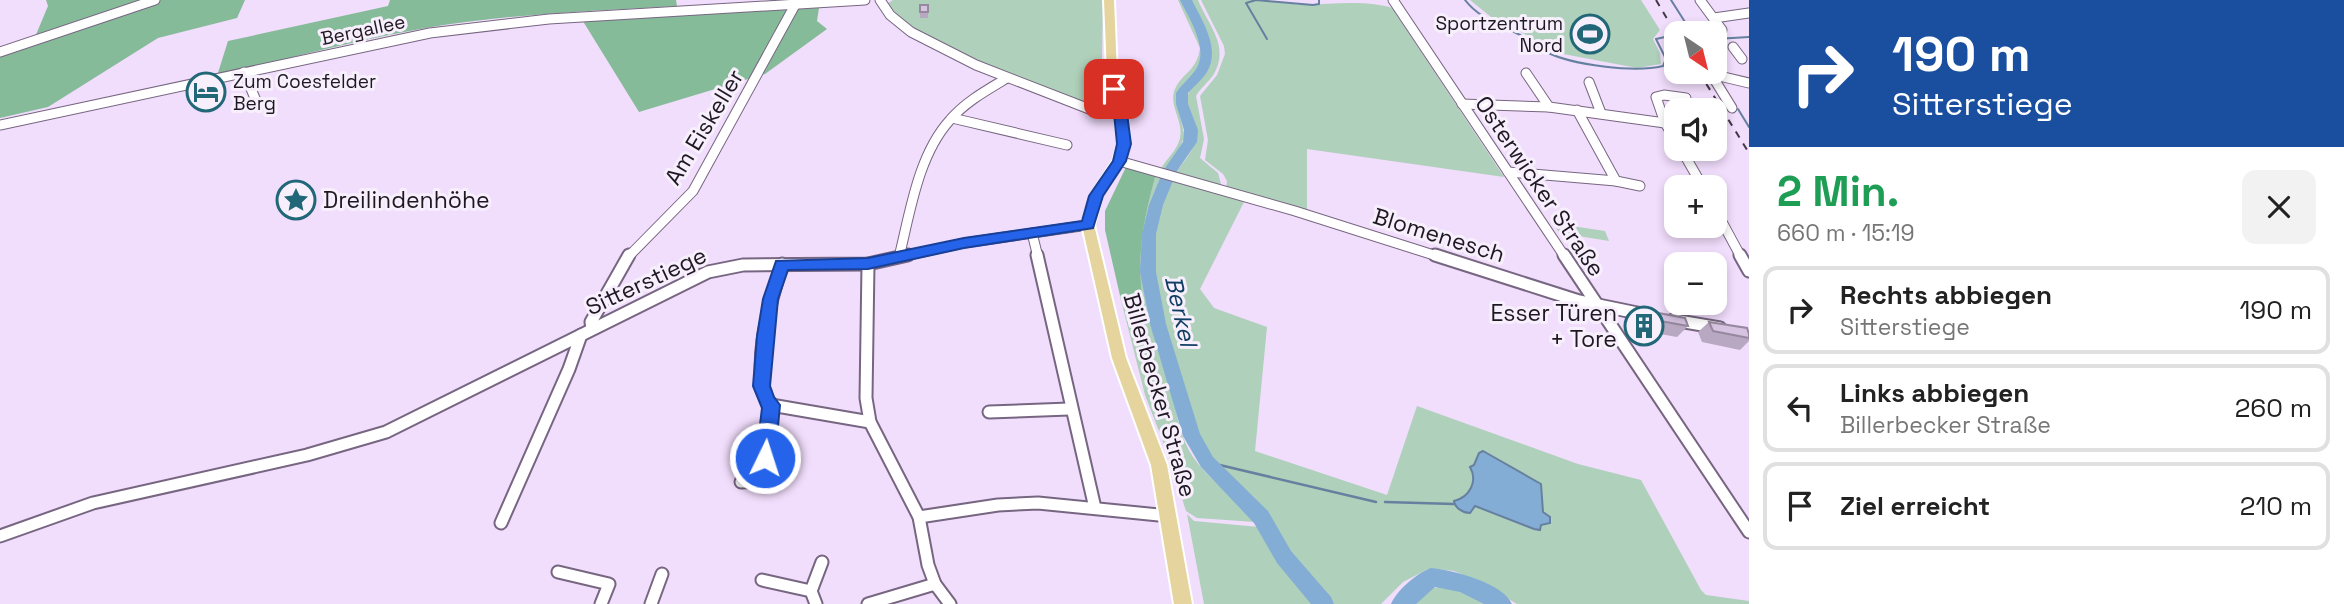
<!DOCTYPE html>
<html lang="de">
<meta charset="utf-8">
<style>
body{margin:0;font-family:"Space Grotesk",sans-serif;background:#f2f2f2;color:#222;height:100vh;display:flex;flex-direction:column;font-size:26px;white-space:nowrap}
*{box-sizing:border-box;margin:0}
p{font-size:23px;color:#767676}
.icon{flex:none;width:38px;height:38px;fill:none;stroke:currentColor;stroke-width:2;stroke-linecap:round;stroke-linejoin:round}
.map{position:relative;flex:1;overflow:hidden}
.details{display:flex;flex-direction:column;background:#fff;width:595px}
.details>*{flex:none}
.top-card{background:#1a4fa0;color:#fff;overflow:hidden}
.needle{width:46px;rotate:145deg}
.buttons{position:absolute;left:1664px;top:21px;display:grid;gap:14px}
.buttons a{display:grid;place-items:center;width:63px;height:63px;border-radius:14px;background:#fff;box-shadow:0 4px 10px #0003;font-size:35px}
.pin{position:absolute;display:grid;place-items:center;width:60px;height:60px;color:#fff;margin:-30px;border-radius:14px;box-shadow:0 4px 10px #0006}
.me{position:absolute;width:77px;margin:-38px;rotate:4deg;stroke-linejoin:round;filter:drop-shadow(0 0 5px #0008)}
.turn{display:flex;align-items:center;gap:24px;height:147px;padding:0 28px;font-size:32px}
.turn .icon{width:91px;height:91px;stroke-width:2.5}
.turn b{display:block;font-size:49px;line-height:60px}
.round{display:grid;place-items:center;flex:none;width:74px;height:74px;border-radius:14px;background:#f2f2f2}
.overview{display:flex;align-items:center;justify-content:space-between;height:119px;padding:0 28px}
h1{font-size:42px;font-weight:800;line-height:52px;color:#1e9e55}
ul{padding:0;list-style:none}
li{display:flex;align-items:center;gap:21px;height:88px;margin:0 14px 10px;padding:0 14px;border:4px solid #e0e0e0;border-radius:14px}
li div{flex:1}
li b{display:block;font-size:26px}
li em{font-style:normal}
main{display:flex;flex:1;min-height:0}
.map>svg:first-child{display:block}
.green{fill:#afd0ba}
.forest{fill:#86bb9a}
.water{fill:#84add5;stroke:#6680a0;stroke-width:2}
.lines{fill:none;stroke-linecap:round;stroke-linejoin:round}
.stream-far1{stroke:#6680a0;stroke-width:2}
.stream{stroke:#6680a0;stroke-width:2.5}
.river{fill:#84add5;fill-rule:evenodd}
.minor-far1-casing{stroke:#776681;stroke-width:11}
.minor-casing{stroke:#776681;stroke-width:15}
.major-casing{stroke:#fff;stroke-width:4}
.minor-far1{stroke:#fff;stroke-width:9}
.minor{stroke:#fff;stroke-width:11}
.major{fill:#e5d49e;fill-rule:evenodd}
.rail{stroke:#413846;stroke-width:2;stroke-dasharray:7 7;stroke-linecap:butt}
.wall{fill:#b8a8c2}
.building{fill:#d6c3e1;stroke:#96889e;stroke-width:2}
.route{fill:#2563eb;stroke:#184099;stroke-width:2}
.labels{text-anchor:middle;dominant-baseline:central;stroke-width:6;stroke-linejoin:round;paint-order:stroke}
.far-poi-label{font-size:19px;fill:#1f1823;stroke:#f7f0fc;text-anchor:end}
.far-street-label{font-size:19px;fill:#1f1823;stroke:#f7f0fc}
.street-label{font-size:23px;fill:#1f1823;stroke:#f7f0fc}
.poi-label{font-size:23px;fill:#1f1823;stroke:#f7f0fc;text-anchor:start}
.water-label{font-size:24px;font-style:italic;fill:#0f3d63;stroke:#f7f0fc}
</style>
<main>
<div class="map">
<svg width="1749" height="604" viewBox="0 0 1749 604">
<rect width="100%" height="100%" fill="#f1ddfc"/>
<g class="green">
<polygon points="893,0 1103,0 1102,58 1110,108 1098,109 1010,75 927,36 906,23 887,4"/>
<path d="M 1178,0 L 1181,0 C 1190,22 1211,44 1198,68 C 1192,78 1181,83 1177,94 C 1180,140 1196,127 1165,171 L 1160,170 C 1166,159 1177,151 1180,138 C 1184,122 1168,104 1175,89 C 1183,72 1197,71 1200,48 Z"/>
<path d="M 1190,0 L 1198,0 C 1208,25 1230,46 1214,74 C 1209,82 1201,87 1196,96 L 1204,139 L 1200,158 L 1218,173 L 1222,188 L 1175,174 C 1181,165 1192,153 1195,142 C 1199,126 1184,110 1188,95 C 1190,84 1203,79 1207,69 C 1220,43 1199,24 1190,0 Z"/>
<path d="M 1201,0 C 1220,0 1240,0 1259,0 C 1275,1 1291,5 1307,5 C 1332,4 1366,0 1392,8 L 1504,177 L 1307,149 L 1307,213 L 1226,189 L 1227,181 L 1223,174 L 1205,160 L 1208,140 L 1200,96 L 1217,75 L 1225,54 L 1224,46 Z"/>
<polygon points="1470,0 1641,0 1660,30 1653,39 1660,53 1661,64 1637,68 1553,52 1527,35 1496,21"/>
<path d="M 1156,174 L 1163,176 C 1123,250 1148,317 1171,392 C 1177,413 1180,438 1193,457 C 1210,482 1238,497 1255,522 L 1197,518 L 1186,511 L 1169,457 L 1145,395 L 1121,300 L 1143,300 C 1136,255 1144,218 1156,174 Z"/>
<path d="M 1172,179 L 1244,202 L 1200,289 L 1214,308 L 1267,327 L 1255,451 L 1387,495 L 1417,406 L 1578,464 L 1641,480 L 1701,590 L 1706,595 L 1749,601 L 1749,604 L 1517,604 L 1478,581 L 1454,571 L 1437,569 L 1428,569 L 1403,582 L 1381,604 L 1333,604 C 1315,583 1293,563 1279,538 C 1273,528 1270,515 1262,506 C 1243,484 1217,470 1203,445 C 1192,425 1188,400 1181,379 C 1158,303 1139,256 1172,179 Z"/>
<polygon points="1552,223 1605,231 1609,241 1560,233"/>
<polygon points="1187,514 1194,521 1259,527 1276,561 1316,604 1204,604"/>
<polygon points="1448,586 1463,590 1490,604 1412,604 1433,588"/>
</g>
<g class="forest">
<polygon points="46,0 152,0 35,37 48,6"/>
<polygon points="158,0 245,0 237,18 158,38 48,107 0,118 0,54"/>
<path d="M 390,0 L 676,0 L 677,6 C 593,11 509,14 426,28 C 356,40 286,59 217,76 L 228,41 L 388,6 Z"/>
<polygon points="819,8 817,21 827,29 765,74 639,112 581,18"/>
<path d="M 1126,167 L 1156,174 C 1144,218 1136,255 1143,300 L 1121,300 L 1105,230 L 1105,211 Z"/>
</g>
<path class="water" d="M 1483,451 L 1541,484 L 1543,512 L 1550,517 L 1550,523 L 1541,525 L 1540,530 L 1534,529 L 1475,506 L 1470,513 C 1463,513 1455,508 1454,501 C 1470,497 1478,481 1470,467 L 1474,465 L 1479,453 Z"/>
<g class="lines">
<g class="stream-far1">
<path d="M 1465,0 C 1478,17 1496,23 1514,32 C 1526,37 1535,46 1546,52 C 1573,65 1634,73 1663,66 L 1666,59 L 1656,39 L 1665,37"/>
<polyline points="1671,0 1692,33"/>
<polyline points="1267,39 1246,3 1256,0 1313,5 1319,4 1319,0"/>
<polyline points="1715,39 1749,37"/>
<polyline points="1738,109 1749,127"/>
</g>
<g class="stream">
<polyline points="1207,462 1376,502"/>
<polyline points="1385,502 1454,504"/>
</g>
<g class="river">
<path d="M 1180,0 L 1192,0 C 1202,21 1221,48 1207,72 C 1202,80 1194,86 1188,93 L 1188,104 L 1198,130 L 1197,142 L 1177,171 L 1163,205 L 1156,234 L 1156,272 L 1166,324 L 1200,434 L 1213,457 L 1268,511 L 1291,551 L 1331,597 L 1334,604 L 1311,604 L 1277,563 L 1254,523 L 1201,467 L 1183,436 L 1150,324 L 1140,272 L 1142,234 L 1149,205 L 1163,171 L 1183,142 L 1184,130 L 1176,104 L 1176,93 C 1181,85 1188,80 1194,72 C 1211,51 1190,20 1180,0 Z"/>
<path d="M 1431,568 C 1453,570 1503,583 1512,604 L 1484,604 L 1460,592 L 1435,587 L 1416,604 L 1391,604 C 1397,590 1417,573 1431,568 Z"/>
</g>
<defs>
<g id="minor-far1">
<polyline points="880,0 890,15 911,32 976,65 1097,112 1121,113"/>
<polyline points="1393,0 1565,257"/>
<polyline points="1700,0 1722,30"/>
<polyline points="1714,18 1749,13"/>
<polyline points="1733,47 1742,59"/>
<polyline points="0,52 155,0"/>
<polyline points="244,72 257,103"/>
<polyline points="1526,73 1549,107"/>
<polyline points="1711,74 1732,108"/>
<polyline points="1711,74 1749,83"/>
<polyline points="1589,82 1601,113"/>
<polyline points="1462,104 1549,107 1665,123"/>
<polyline points="952,118 1067,145"/>
<polyline points="0,125 430,33 549,19 865,0"/>
<polyline points="1676,141 1665,123 1656,97 1664,95 1686,98"/>
<polyline points="1681,149 1703,187"/>
<polyline points="1119,161 1295,211 1440,257"/>
<polyline points="1508,172 1616,181 1577,110"/>
<polyline points="1616,181 1640,186"/>
<polyline points="1715,209 1741,257"/>
<polyline points="1032,233 1038,257"/>
<polyline points="628,257 693,191 795,5"/>
<path d="M 899,257 C 910,213 918,155 950,120 C 965,102 987,90 1007,78"/>
<polyline points="900,257 964,243 1088,225"/>
</g>
<g id="minor">
<polyline points="1037,255 1095,508"/>
<polyline points="1435,255 1579,301 1647,315"/>
<polyline points="1564,255 1749,532"/>
<polyline points="1740,255 1749,271"/>
<path d="M 782,264 C 771,301 748,371 771,405 L 870,422"/>
<polyline points="868,264 866,398 870,422 919,517 928,565 935,584"/>
<polyline points="1673,320 1720,328"/>
<polyline points="592,329 591,322 629,255"/>
<polyline points="771,405 764,481 780,481"/>
<polyline points="989,412 1069,409"/>
<polyline points="741,482 764,481"/>
<polyline points="919,517 998,505 1038,503 1169,516"/>
<polyline points="501,523 569,369 581,335"/>
<polyline points="0,536 93,503 307,455 386,432 708,272 743,265 868,264 908,255"/>
<polyline points="558,572 609,584 601,604"/>
<polyline points="762,580 811,591"/>
<polyline points="651,604 662,574"/>
<polyline points="816,604 811,591 822,562"/>
<polyline points="868,604 935,584 950,604"/>
</g>
<polygon id="major" points="1104,0 1114,0 1117,74 1127,113 1130,144 1125,161 1102,196 1094,225 1126,358 1167,465 1192,604 1174,604 1151,465 1112,358 1082,225 1090,196 1113,161 1118,144 1115,113 1107,74"/>
</defs>
<use href="#minor-far1" class="minor-far1-casing"/>
<use href="#minor" class="minor-casing"/>
<use href="#major" class="major-casing"/>
<use href="#minor-far1" class="minor-far1"/>
<use href="#minor" class="minor"/>
<use href="#major" class="major"/>
<g class="rail">
<polyline points="1656,0 1676,34"/>
<polyline points="1699,72 1749,153"/>
</g>
</g>
<g class="wall">
<rect x="920" y="5" width="8" height="13"/>
<polygon points="1637,309 1688,326 1677,337 1649,332 1646,334 1631,331 1628,320"/>
<polygon points="1709,322 1749,334 1749,341 1740,350 1702,342 1698,332"/>
</g>
<g class="building">
<rect x="920" y="5" width="8" height="7"/>
<polygon points="1637,309 1685,318 1688,326 1655,320 1656,323 1641,320"/>
<polygon points="1709,322 1747,328 1749,334 1749,338 1713,331"/>
</g>
<polygon class="route" points="1114,85 1121,89 1127,113 1131,144 1126,161 1103,196 1093,228 964,248 868,269 788,270 778,299 770,386 774,397 780,405 775,458 772,464 765,466 759,464 756,458 762,408 753,386 757,336 763,299 776,261 868,258 964,238 1082,221 1089,196 1113,161 1117,144 1114,113 1108,89"/>
<defs>
<symbol id="stadium-ring" viewBox="-11 -11 22 22"><circle r="9.5" fill="#f7f0fc" stroke="#226777" stroke-width="1.5"/><path d="M0-5a6.5 5 0 1 0 0 10a6.5 5 0 1 0 0-10ZM-3.5-1.8h7v3.6h-7Z" fill="#226777"/></symbol>
<symbol id="hotel-ring" viewBox="-11 -11 22 22"><circle r="9.5" fill="#f7f0fc" stroke="#226777" stroke-width="1.5"/><path d="M-6-4.5h1.5V1H6V5H4.5V3h-9V5H-6ZM-4 0a1.8 1.8 0 1 1 3.6 0ZM.5 0V-2.5h3Q6-2.5 6 0Z" fill="#226777"/></symbol>
<symbol id="sight-ring" viewBox="-11 -11 22 22"><circle r="9.5" fill="#f7f0fc" stroke="#226777" stroke-width="1.5"/><path d="M0-6L1.8-2.2L6-1.7L2.9 1.2L3.7 5.4L0 3.3L-3.7 5.4L-2.9 1.2L-6-1.7L-1.8-2.2Z" fill="#226777"/></symbol>
<symbol id="building-ring" viewBox="-11 -11 22 22"><circle r="9.5" fill="#f7f0fc" stroke="#226777" stroke-width="1.5"/><path d="M-4-6H4V6H1V3H-1V6H-4ZM-2.5-4.3h1.7v1.8h-1.7ZM.8-4.3h1.7v1.8H.8ZM-2.5-1h1.7V.8h-1.7ZM.8-1h1.7V.8H.8Z" fill="#226777"/></symbol>
</defs>
<g fill-rule="evenodd">
<use href="#stadium-ring" x="1568" y="12" width="44" height="44"/>
<use href="#hotel-ring" x="184" y="70" width="44" height="44"/>
<use href="#sight-ring" x="274" y="178" width="44" height="44"/>
<use href="#building-ring" x="1622" y="304" width="44" height="44"/>
</g>
<g class="labels">
<g class="far-poi-label">
<text x="1563" y="23">Sportzentrum<tspan x="1563" dy="22">Nord</tspan></text>
<text x="233" y="81" text-anchor="start">Zum Coesfelder<tspan x="233" dy="22">Berg</tspan></text>
</g>
<g class="far-street-label">
<text transform="translate(363 30) rotate(-12)">Bergallee</text>
</g>
<g class="street-label">
<text transform="translate(704 127) rotate(-59)">Am Eiskeller</text>
<text transform="translate(1540 186) rotate(56)">Osterwicker Straße</text>
<text transform="translate(1439 235) rotate(17)">Blomenesch</text>
<text transform="translate(646 281) rotate(-25)">Sitterstiege</text>
<text transform="translate(1160 395) rotate(74)">Billerbecker Straße</text>
</g>
<g class="poi-label">
<text x="323" y="200">Dreilindenhöhe</text>
<text x="1617" y="313" text-anchor="end">Esser Türen<tspan x="1617" dy="26">+ Tore</tspan></text>
</g>
<g class="water-label">
<text transform="translate(1181 311) rotate(77)">Berkel</text>
</g>
</g>
</svg>
<div class="buttons">
<a><svg class="needle" viewBox="-14 -14 28 28"><path d="M0-13l5 13h-10z" fill="#e53935"/><path d="M0 13l5-13h-10z" fill="#767676"/></svg></a>
<a><svg class="icon" aria-label="sound" viewBox="0 0 24 24"><path d="M4 9h4l5-4v14l-5-4H4zM17 9q2 3 0 6"/></svg></a>
<a>+</a>
<a>−</a>
</div>
<div class="pin" style="left:1114px;top:89px;background:#d93025"><svg class="icon" aria-label="arrive" viewBox="0 0 24 24"><path d="M6 21V4h12l-3 4 3 4H6"/></svg></div>
<svg class="me" style="left:765px;top:458px" viewBox="-20 -20 40 40"><circle r="17" fill="#2563eb" stroke="#fff" stroke-width="3"/><path d="M0-11L8 9 0 5-8 9z" fill="#fff"/></svg>
</div>
<section class="details">
<div class="top-card">
<div class="turn"><svg class="icon" aria-label="right" viewBox="0 0 24 24"><path d="M7 20v-9h11M14 6l5 5-5 5"/></svg><div><b>190 m</b>Sitterstiege</div></div>
</div>
<div class="overview"><div><h1>2 Min.</h1><p>660 m · 15:19</p></div><a class="round"><svg class="icon" aria-label="close" viewBox="0 0 24 24"><path d="M6 6l12 12M18 6L6 18"/></svg></a></div>
<ul>
<li><svg class="icon" aria-label="right" viewBox="0 0 24 24"><path d="M7 20v-9h11M14 6l5 5-5 5"/></svg><div><b>Rechts abbiegen</b><p>Sitterstiege</p></div><em>190 m</em></li>
<li><svg class="icon" aria-label="left" viewBox="0 0 24 24"><path d="M17 20v-9H6M10 6l-5 5 5 5"/></svg><div><b>Links abbiegen</b><p>Billerbecker Straße</p></div><em>260 m</em></li>
<li><svg class="icon" aria-label="arrive" viewBox="0 0 24 24"><path d="M6 21V4h12l-3 4 3 4H6"/></svg><div><b>Ziel erreicht</b></div><em>210 m</em></li>
</ul>
</section>
</main>
